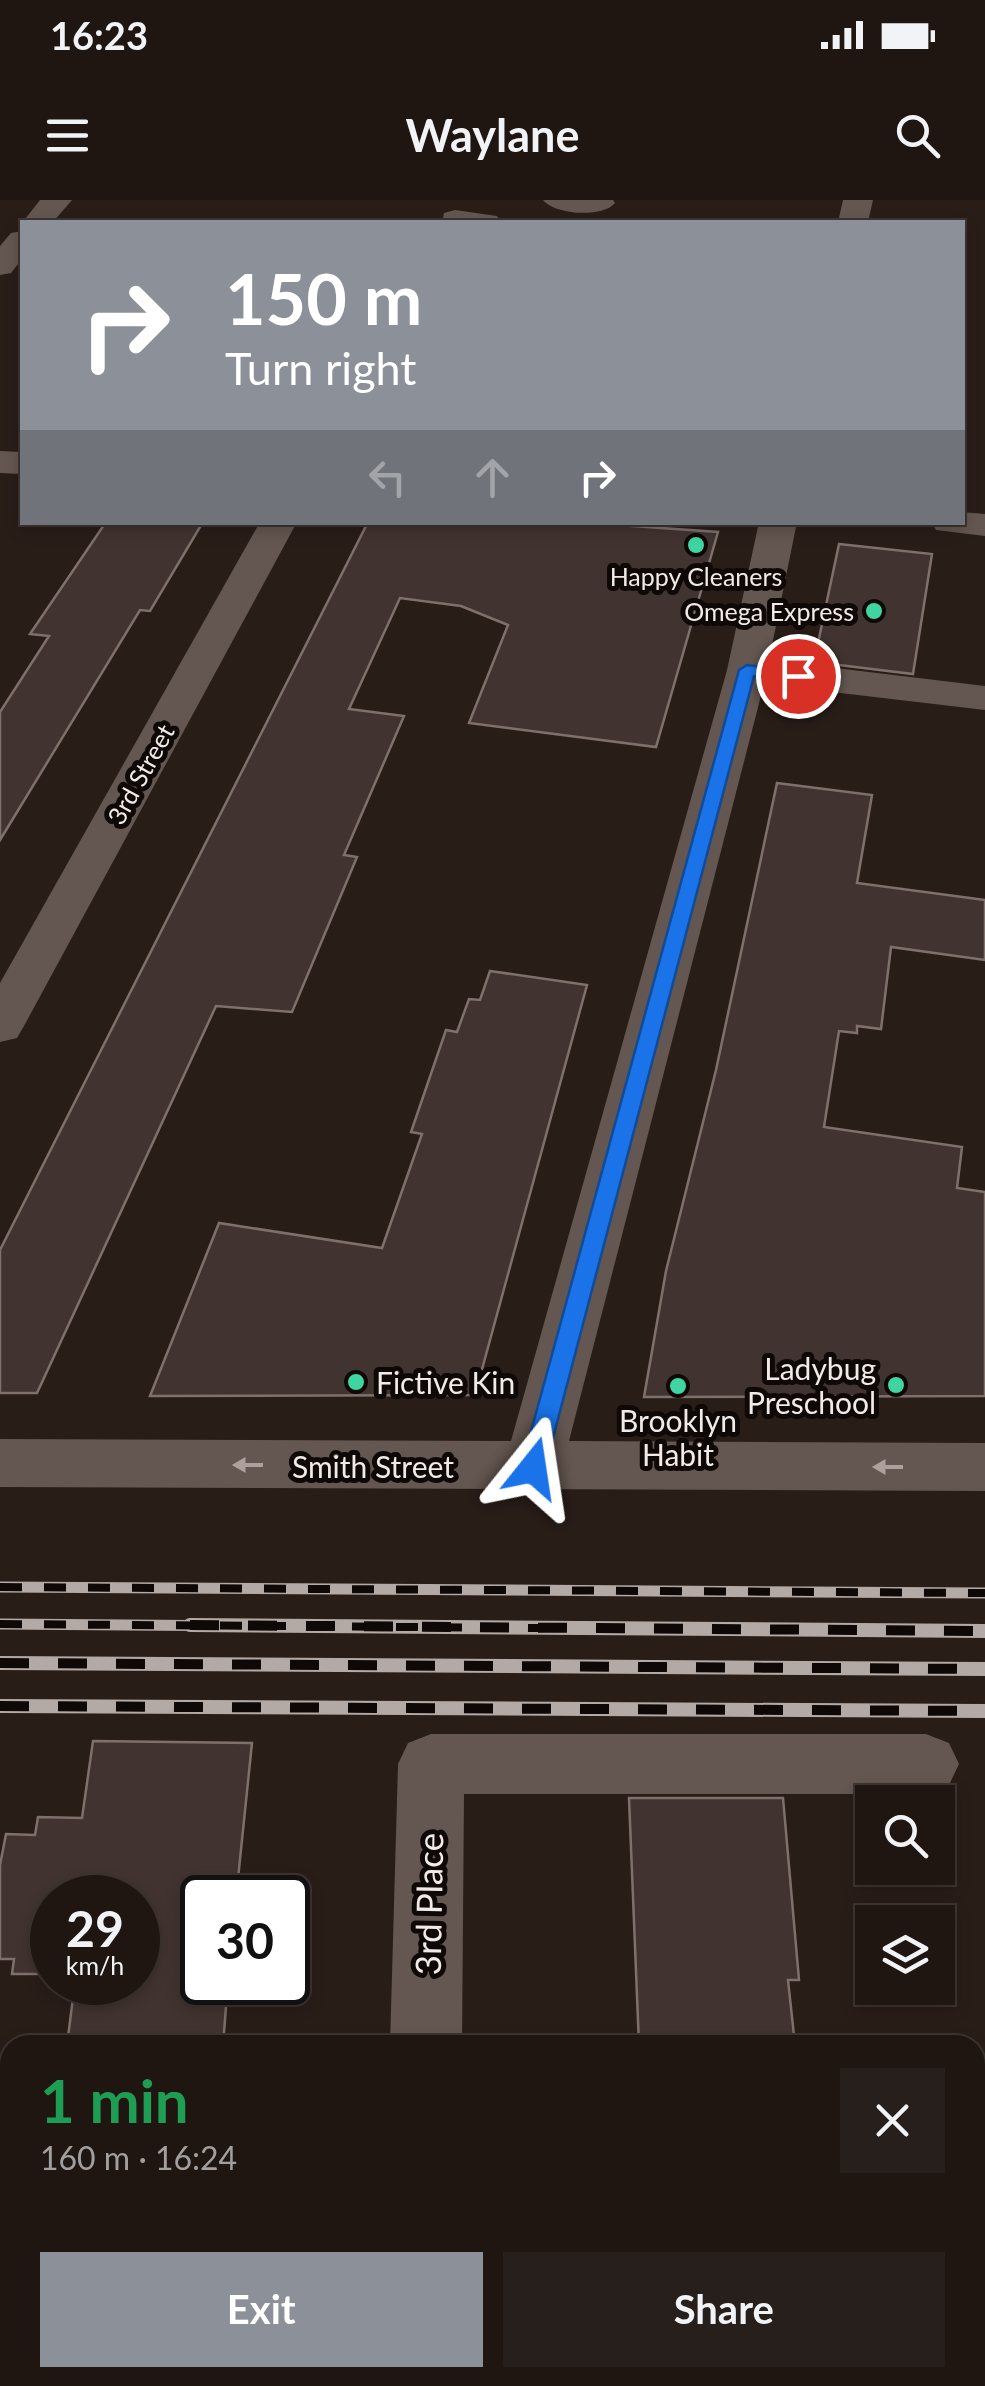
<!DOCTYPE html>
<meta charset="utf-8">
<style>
body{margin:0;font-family:Lato,sans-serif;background:#271f1b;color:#f1f3f6;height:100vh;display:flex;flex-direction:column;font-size:38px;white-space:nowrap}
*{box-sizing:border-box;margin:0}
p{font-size:32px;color:#a19f9f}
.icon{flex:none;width:55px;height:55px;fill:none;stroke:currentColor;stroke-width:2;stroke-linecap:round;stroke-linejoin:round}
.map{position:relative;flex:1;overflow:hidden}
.sheet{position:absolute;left:0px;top:1835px;width:985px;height:352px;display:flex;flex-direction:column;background:#1f1612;border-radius:30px 30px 0 0;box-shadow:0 5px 15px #0003,0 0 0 2px #3c3532}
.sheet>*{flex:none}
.guide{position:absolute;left:20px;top:20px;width:945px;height:305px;border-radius:0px;box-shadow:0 5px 15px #0003,0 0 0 2px #3c3532;background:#8c9099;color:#fff;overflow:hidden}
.buttons{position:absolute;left:855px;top:1585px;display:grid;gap:20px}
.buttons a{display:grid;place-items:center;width:100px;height:100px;border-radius:0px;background:#1f1612;box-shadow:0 5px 15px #0003,0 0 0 2px #3c3532;font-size:50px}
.speed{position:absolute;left:30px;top:1675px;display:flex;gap:20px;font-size:50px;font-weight:700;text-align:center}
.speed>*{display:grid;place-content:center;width:130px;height:130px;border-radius:50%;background:#1f1612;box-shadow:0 5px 15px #0003,0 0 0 2px #3c3532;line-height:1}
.speed small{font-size:25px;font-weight:400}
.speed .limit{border:5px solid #111;border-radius:15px;background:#fff;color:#111}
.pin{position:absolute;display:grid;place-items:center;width:85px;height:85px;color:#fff;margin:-42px;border:5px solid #fff;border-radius:50%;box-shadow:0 2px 10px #0007}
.me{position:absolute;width:110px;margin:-55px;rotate:15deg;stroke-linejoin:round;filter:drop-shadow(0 0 8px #0008)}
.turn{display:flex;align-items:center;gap:35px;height:210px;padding:0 40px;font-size:45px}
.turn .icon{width:130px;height:130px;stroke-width:2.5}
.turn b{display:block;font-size:70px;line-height:85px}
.lanes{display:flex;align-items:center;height:95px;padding:0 40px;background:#0003;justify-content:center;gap:50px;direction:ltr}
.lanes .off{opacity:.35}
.round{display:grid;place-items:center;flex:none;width:105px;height:105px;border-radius:0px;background:#271f1b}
.overview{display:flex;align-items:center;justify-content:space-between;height:170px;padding:0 40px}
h1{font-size:60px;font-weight:700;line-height:75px;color:#1e9e55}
.primary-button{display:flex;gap:20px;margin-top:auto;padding:20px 40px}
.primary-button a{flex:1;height:115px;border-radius:0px;background:#8c9099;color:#fff;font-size:40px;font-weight:700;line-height:115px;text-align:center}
.primary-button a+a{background:#271f1b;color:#f1f3f6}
.status{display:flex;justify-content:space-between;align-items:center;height:70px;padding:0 50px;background:#1f1612;direction:ltr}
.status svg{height:28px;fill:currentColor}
header{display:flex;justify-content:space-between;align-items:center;height:130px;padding:0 40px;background:#1f1612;font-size:45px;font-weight:700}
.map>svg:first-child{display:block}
.building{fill:#413330;stroke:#7f706c;stroke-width:2.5}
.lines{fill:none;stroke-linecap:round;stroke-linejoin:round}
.minor{fill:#645650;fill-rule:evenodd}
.rail-far1-casing{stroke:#b3aaa6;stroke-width:11}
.rail-casing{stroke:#b3aaa6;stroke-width:14}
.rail-far1{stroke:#0e0907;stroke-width:8;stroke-dasharray:22;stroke-linecap:butt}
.rail{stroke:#0e0907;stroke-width:10;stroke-dasharray:29;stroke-linecap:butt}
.oneway{fill:#aba09b}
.route{fill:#1a73e8;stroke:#114b97;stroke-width:2.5}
.poi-dot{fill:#3fd4a2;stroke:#0e0907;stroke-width:4}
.labels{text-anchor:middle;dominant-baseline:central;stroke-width:10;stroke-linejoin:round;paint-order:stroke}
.far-poi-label{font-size:25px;fill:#f2eae6;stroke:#0e0907}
.far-street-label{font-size:25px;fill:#f2eae6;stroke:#0e0907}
.poi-label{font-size:30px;fill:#f2eae6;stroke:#0e0907;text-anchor:end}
.street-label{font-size:30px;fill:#f2eae6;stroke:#0e0907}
.near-street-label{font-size:35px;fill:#f2eae6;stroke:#0e0907}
</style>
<div class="status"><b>16:23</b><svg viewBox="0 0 49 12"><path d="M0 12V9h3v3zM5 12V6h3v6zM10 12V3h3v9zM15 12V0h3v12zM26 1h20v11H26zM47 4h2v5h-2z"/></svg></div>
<header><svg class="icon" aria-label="menu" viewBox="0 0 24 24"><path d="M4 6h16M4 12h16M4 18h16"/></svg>Waylane<svg class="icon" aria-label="search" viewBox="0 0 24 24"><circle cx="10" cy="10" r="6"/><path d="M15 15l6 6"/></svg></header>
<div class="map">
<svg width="985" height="2186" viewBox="0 0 985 2186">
<rect width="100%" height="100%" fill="#291d18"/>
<g class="building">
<polygon points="106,322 203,322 150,411 140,410 0,640 0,512 49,436 30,434"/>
<polygon points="368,322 575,322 718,332 656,547 469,523 508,425 461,406 400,398 349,509 404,516 344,655 357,657 292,812 216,806 37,1193 0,1193 0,1050"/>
<polygon points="839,344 932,354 913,474 814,462"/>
<polygon points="777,583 872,595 857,683 985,700 985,760 891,747 881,829 857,826 857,833 839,831 824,927 962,947 957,988 985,992 985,1196 644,1197 666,1071 716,870"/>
<polygon points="490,771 587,785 475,1195 150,1196 219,1023 382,1048 422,934 411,932 446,830 457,832 469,799 480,800"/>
<polygon points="93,1541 252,1543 236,1698 202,1698 202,1782 228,1782 223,1845 67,1845 75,1782 138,1782 138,1698 52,1698 52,1774 12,1774 14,1759 0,1759 0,1665 6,1634 35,1635 38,1617 82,1618"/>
<polygon points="629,1598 783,1598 799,1780 788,1780 795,1845 639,1845"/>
</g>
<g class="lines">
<g class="minor">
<polygon points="40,0 72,0 53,22 22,23"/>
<path d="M 543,0 L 613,0 L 615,3 C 603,18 555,15 543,0 Z"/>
<polygon points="843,0 873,0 868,22 838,22"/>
<polygon points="455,10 497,16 501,22 442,22 444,13"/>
<polygon points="22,31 22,59 11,73 0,75 0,46 11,33"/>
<polygon points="0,251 22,252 22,274 0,273"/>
<polygon points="962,312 985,314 985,336 936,330 931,322 962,322"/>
<polygon points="260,322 297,322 24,826 17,838 0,842 0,783"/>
<polygon points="759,322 797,322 769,460 985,486 985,510 764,484 569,1241 985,1243 985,1291 0,1287 0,1239 511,1241 727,470"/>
<polygon points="431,1534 926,1534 949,1543 959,1564 949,1585 926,1594 464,1594 462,1845 390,1845 398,1564 408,1543"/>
<rect x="379" y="2178" width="80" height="8"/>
</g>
<defs>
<g id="rail-far1">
<polyline points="0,1387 985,1393"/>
<polyline points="0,1424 542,1428"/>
</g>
<g id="rail">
<polyline points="190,1425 985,1431"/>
<polyline points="0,1463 985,1469"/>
<polyline points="0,1506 985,1511"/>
</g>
</defs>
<use href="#rail-far1" class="rail-far1-casing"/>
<use href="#rail" class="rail-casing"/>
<use href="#rail-far1" class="rail-far1"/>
<use href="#rail" class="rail"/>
</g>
<defs><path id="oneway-solid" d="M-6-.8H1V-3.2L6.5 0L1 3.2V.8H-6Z" transform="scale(2.5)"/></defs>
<g class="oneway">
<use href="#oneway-solid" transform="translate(248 1265) rotate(-180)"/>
<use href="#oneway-solid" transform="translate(888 1267) rotate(180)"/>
</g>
<polygon class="route" points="747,465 798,471 807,476 798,481 754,476 545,1268 533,1277 521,1268 739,470"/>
<g class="poi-dot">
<circle cx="696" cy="345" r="10"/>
<circle cx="874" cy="411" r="10"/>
<circle cx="356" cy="1182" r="10"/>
<circle cx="896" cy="1185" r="10"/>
<circle cx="678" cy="1186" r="10"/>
</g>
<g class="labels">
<g class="far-poi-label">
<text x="696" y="376">Happy Cleaners</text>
<text x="854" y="411" text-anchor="end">Omega Express</text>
</g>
<g class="far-street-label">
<text transform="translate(140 574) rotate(-61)">3rd Street</text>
</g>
<g class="poi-label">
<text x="876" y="1168">Ladybug<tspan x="876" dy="34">Preschool</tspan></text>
<text x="376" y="1182" text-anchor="start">Fictive Kin</text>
<text x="678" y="1220" text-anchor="middle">Brooklyn<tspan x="678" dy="34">Habit</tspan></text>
</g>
<g class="street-label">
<text x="373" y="1266">Smith Street</text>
</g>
<g class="near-street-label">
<text transform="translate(428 1704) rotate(-89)">3rd Place</text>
</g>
</g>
</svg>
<div class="buttons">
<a><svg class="icon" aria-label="search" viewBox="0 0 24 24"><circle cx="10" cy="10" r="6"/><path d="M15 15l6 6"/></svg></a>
<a><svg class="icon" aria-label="layers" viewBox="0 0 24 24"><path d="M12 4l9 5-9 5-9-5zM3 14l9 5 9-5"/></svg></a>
</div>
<div class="speed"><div>29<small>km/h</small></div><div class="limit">30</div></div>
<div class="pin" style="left:798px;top:476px;background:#d93025"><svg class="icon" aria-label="arrive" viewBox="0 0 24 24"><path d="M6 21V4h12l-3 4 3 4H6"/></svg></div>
<svg class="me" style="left:533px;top:1268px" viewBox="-20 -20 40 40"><path d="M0-17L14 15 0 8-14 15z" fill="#1a73e8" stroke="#fff" stroke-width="4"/></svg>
<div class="guide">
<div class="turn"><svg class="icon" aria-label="right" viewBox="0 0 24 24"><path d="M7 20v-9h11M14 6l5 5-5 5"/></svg><div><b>150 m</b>Turn right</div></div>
<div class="lanes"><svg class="icon off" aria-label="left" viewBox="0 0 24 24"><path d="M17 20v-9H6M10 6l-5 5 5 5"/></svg><svg class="icon off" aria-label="ahead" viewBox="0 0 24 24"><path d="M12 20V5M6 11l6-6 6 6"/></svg><svg class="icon" aria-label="right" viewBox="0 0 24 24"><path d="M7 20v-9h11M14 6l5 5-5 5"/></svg></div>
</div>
<section class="sheet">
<div class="overview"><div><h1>1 min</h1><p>160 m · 16:24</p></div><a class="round"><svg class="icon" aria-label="close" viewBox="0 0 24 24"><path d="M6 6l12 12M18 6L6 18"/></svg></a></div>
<div class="primary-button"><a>Exit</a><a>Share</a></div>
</section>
</div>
